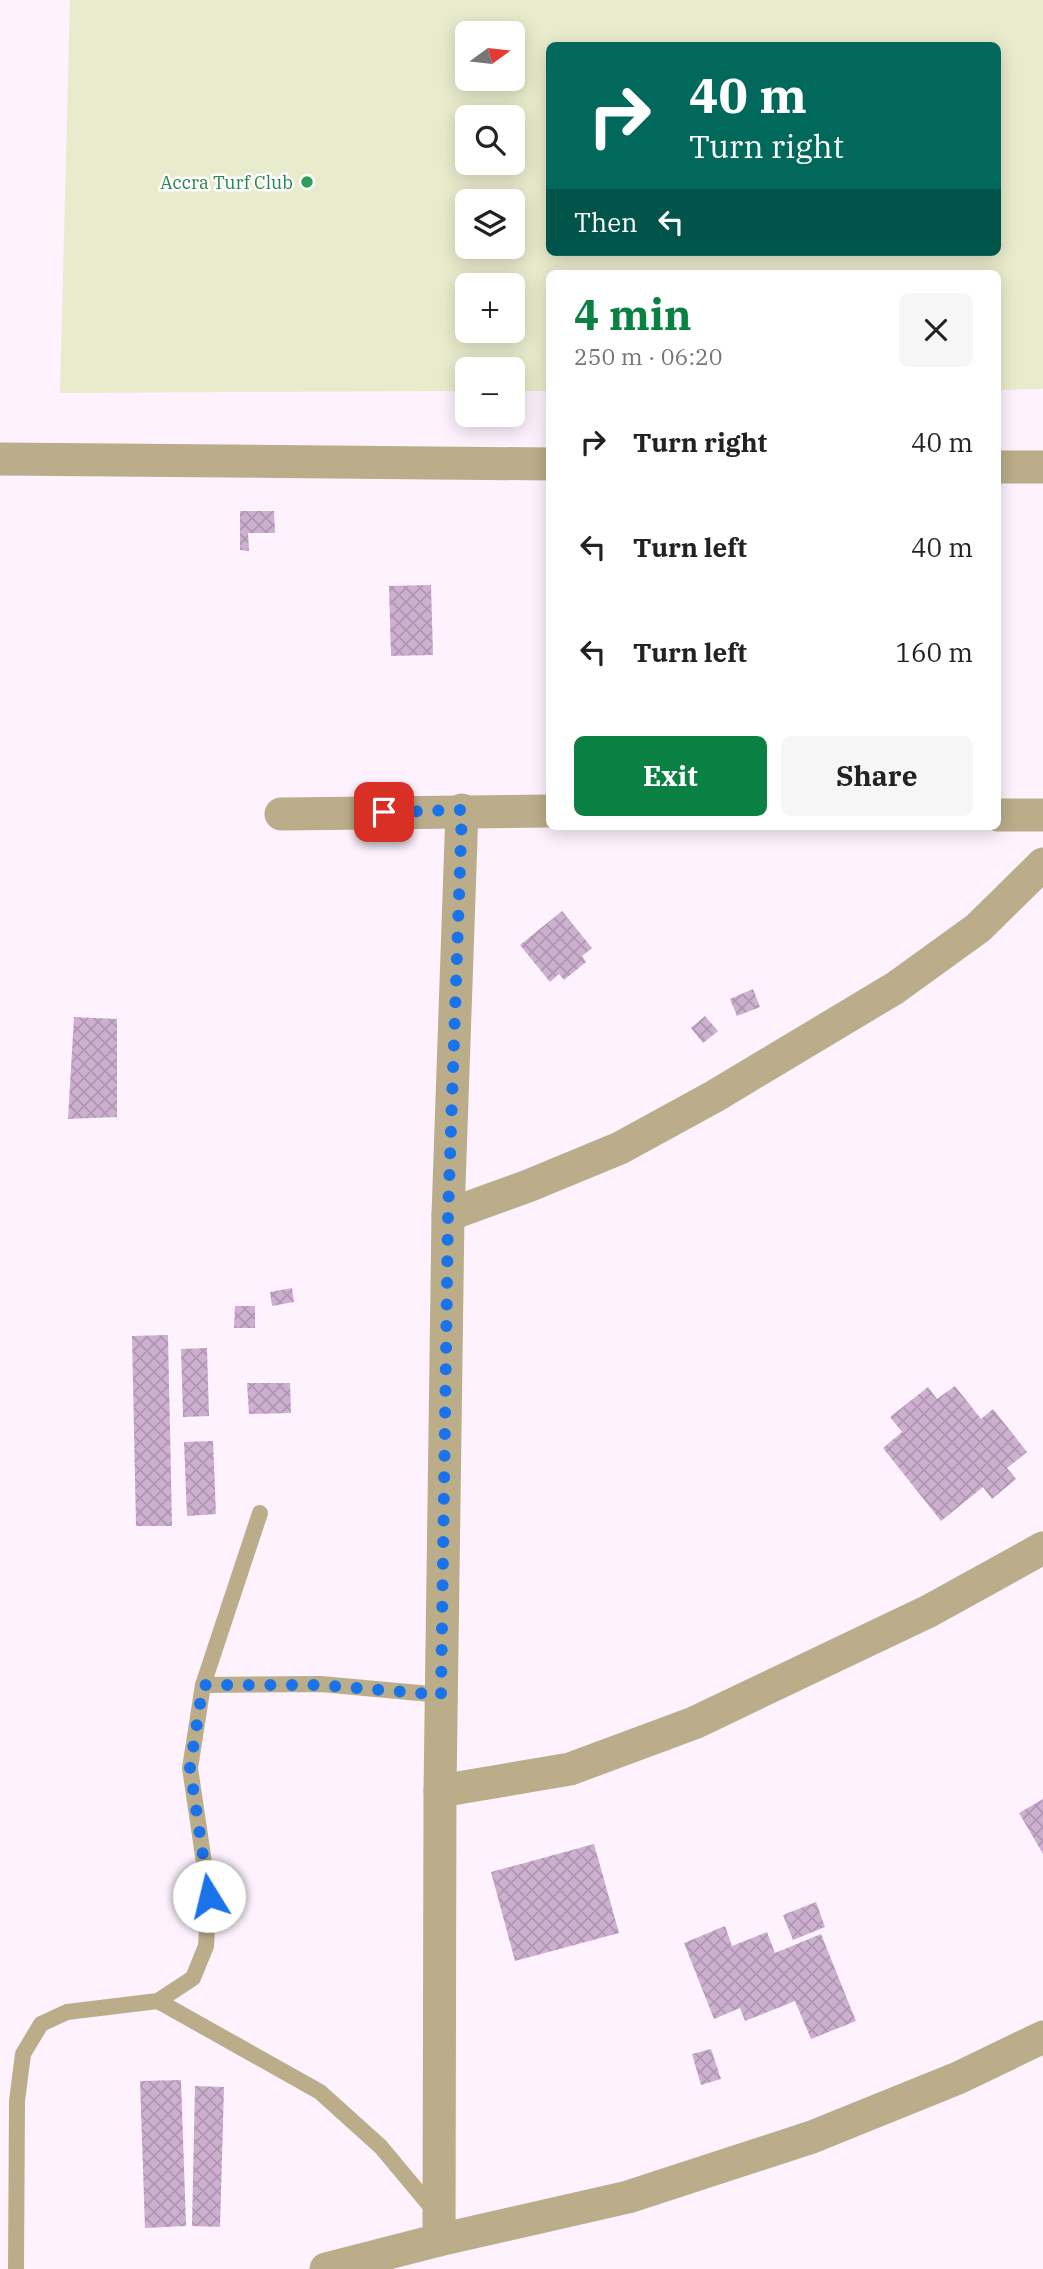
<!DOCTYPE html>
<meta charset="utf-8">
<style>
body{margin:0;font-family:"IBM Plex Serif",serif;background:#f6f6f6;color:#222;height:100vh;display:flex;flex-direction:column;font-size:26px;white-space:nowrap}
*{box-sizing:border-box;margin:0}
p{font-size:23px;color:#767676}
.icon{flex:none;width:38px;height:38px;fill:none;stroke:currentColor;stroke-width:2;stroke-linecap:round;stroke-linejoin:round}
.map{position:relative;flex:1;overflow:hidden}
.drawer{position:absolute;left:546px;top:270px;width:455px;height:560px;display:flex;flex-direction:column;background:#fff;border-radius:10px;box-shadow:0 4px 18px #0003}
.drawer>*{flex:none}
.banner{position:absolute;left:546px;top:42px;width:455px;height:214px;border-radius:10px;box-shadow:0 4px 18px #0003;background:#00695c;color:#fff;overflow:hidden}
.needle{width:46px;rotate:75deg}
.controls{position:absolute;left:455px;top:21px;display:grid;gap:14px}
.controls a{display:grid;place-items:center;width:70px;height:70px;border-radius:10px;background:#fff;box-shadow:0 4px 18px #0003;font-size:35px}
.pin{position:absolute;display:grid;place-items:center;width:60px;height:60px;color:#fff;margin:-30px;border-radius:14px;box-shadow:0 4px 10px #0006}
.me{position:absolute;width:77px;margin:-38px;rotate:351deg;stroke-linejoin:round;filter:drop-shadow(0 0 5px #0008)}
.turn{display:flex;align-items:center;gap:24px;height:147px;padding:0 28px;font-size:32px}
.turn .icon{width:91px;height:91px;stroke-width:2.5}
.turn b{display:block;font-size:49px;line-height:60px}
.then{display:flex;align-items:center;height:66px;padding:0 28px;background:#0003;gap:14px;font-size:26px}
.round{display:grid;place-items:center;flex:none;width:74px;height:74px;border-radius:10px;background:#f6f6f6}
.head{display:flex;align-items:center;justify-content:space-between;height:119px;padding:0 28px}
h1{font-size:42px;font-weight:700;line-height:52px;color:#0b8043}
.primary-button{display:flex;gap:14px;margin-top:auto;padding:14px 28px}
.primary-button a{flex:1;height:80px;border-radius:10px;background:#0b8043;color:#fff;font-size:28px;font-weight:700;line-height:80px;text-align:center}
.primary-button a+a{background:#f6f6f6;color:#222}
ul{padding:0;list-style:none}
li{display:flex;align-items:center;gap:21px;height:105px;padding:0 28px}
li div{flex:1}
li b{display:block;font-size:26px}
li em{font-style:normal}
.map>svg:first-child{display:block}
.park{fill:#e9eccc;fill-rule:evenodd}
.building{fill:url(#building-cross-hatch)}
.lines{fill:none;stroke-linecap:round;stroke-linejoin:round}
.service{stroke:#bbad8a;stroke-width:16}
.minor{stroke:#bbad8a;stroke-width:33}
.route{stroke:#1a73e8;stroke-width:12;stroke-dasharray:0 21.6}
.leisure-dot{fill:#2e9e5b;stroke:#fff;stroke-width:2.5}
.labels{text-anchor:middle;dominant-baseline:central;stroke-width:5;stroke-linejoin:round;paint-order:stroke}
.leisure-label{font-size:18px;fill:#27864d;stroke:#fff;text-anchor:end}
</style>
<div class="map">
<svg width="1043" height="2269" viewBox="0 0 1043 2269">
<defs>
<pattern id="building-cross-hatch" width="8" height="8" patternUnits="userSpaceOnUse" patternTransform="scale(1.75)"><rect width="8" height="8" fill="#cdb0cf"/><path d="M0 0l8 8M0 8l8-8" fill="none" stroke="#af96b1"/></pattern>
</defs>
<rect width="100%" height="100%" fill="#fdf2fd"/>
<path class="park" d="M 70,0 L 1043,0 L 1043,389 L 998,390 L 998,273 L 550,273 L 549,391 L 513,391 L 513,369 L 467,369 L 467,391 L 60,393 ZM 467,33 L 513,33 L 513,79 L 467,79 ZM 550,46 L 998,46 L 998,252 L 550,252 ZM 467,117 L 513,117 L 513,163 L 467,163 ZM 467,201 L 513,201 L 513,247 L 467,247 ZM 467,285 L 513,285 L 513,331 L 467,331 Z"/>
<g class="building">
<polygon points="240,511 274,511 275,533 248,533 249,551 240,550"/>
<polygon points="431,585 433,655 391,656 389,586"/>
<polygon points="562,911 592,948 582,956 586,962 564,980 559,974 550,982 520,945"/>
<polygon points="753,989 760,1007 737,1016 730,999"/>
<polygon points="705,1016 718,1031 703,1043 691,1028"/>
<polygon points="74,1017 117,1019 117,1117 68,1119"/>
<polygon points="292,1288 294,1302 272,1306 270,1292"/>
<polygon points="235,1306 255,1306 255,1328 234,1328"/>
<polygon points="168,1335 172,1526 136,1526 132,1336"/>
<polygon points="207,1348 209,1416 183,1417 181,1349"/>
<polygon points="247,1383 290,1383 291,1413 249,1414"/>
<polygon points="955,1386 981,1419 993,1409 1027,1452 1007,1468 1016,1479 992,1499 983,1487 941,1521 883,1448 902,1432 890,1417 928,1387 937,1399"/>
<polygon points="213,1441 216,1514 187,1516 184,1442"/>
<polygon points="1043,1799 1043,1854 1019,1813"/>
<polygon points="594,1844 619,1933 515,1961 491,1872"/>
<polygon points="816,1902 825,1927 793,1940 783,1915"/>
<polygon points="725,1926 732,1946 767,1932 775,1953 821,1934 856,2021 811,2039 795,2001 745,2021 740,2008 714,2019 684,1943"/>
<polygon points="711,2049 721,2079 701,2085 692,2054"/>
<polygon points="181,2080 186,2226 145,2228 140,2081"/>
<polygon points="195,2086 224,2087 220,2227 192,2226"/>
</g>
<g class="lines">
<g class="service">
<polyline points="203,1685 321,1684 441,1695"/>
<polyline points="158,2001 320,2092 381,2147 436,2213"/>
<polyline points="16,2269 17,2101 23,2054 41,2024 67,2012 158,2001 193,1978 206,1946 209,1896 190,1768 203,1685 260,1513"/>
</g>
<g class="minor">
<polyline points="0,459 550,464"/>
<polyline points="998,467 1043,467"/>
<polyline points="281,814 550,811"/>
<polyline points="998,815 1043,815"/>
<polyline points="448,1215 528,1186 620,1148 715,1096 895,988 978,928 1043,864"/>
<polyline points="440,1791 570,1769 694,1723 929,1611 1043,1548"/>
<polyline points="439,2240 440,1791 448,1215 462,810"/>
<polyline points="326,2269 439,2240 628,2197 812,2137 958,2078 1043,2037"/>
</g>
</g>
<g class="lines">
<polyline class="route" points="209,1896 190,1768 203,1685 321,1685 441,1695 448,1215 462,810 384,812"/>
</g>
<circle class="leisure-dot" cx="307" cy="182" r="7"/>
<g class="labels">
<g class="leisure-label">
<text x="293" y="182">Accra Turf Club</text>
</g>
</g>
</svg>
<div class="controls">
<a><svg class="needle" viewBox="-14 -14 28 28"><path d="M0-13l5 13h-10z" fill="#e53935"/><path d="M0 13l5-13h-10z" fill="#767676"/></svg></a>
<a><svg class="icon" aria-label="search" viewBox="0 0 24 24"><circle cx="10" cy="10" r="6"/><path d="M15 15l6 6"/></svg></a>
<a><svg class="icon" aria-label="layers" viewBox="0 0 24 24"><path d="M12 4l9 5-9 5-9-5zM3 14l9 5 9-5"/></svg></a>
<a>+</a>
<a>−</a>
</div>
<div class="pin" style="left:384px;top:812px;background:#d93025"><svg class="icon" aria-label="arrive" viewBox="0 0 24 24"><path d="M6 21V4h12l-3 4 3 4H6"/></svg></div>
<svg class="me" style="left:209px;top:1896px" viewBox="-20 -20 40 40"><circle r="19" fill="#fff"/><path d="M0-13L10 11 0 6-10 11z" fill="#1a73e8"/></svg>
<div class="banner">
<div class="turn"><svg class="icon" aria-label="right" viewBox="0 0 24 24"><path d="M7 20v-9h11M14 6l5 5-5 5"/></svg><div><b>40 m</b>Turn right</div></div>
<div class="then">Then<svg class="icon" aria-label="left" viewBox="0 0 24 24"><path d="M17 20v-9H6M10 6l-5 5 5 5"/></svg></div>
</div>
<section class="drawer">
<div class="head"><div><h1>4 min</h1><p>250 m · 06:20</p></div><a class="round"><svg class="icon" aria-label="close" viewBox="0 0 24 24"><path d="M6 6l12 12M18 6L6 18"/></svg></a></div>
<ul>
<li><svg class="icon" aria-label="right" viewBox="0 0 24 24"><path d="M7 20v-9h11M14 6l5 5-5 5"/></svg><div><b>Turn right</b></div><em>40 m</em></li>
<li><svg class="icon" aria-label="left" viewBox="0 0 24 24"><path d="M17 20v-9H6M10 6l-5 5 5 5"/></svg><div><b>Turn left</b></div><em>40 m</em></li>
<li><svg class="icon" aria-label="left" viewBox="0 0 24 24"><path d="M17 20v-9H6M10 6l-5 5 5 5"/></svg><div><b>Turn left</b></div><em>160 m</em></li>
</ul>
<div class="primary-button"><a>Exit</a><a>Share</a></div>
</section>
</div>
